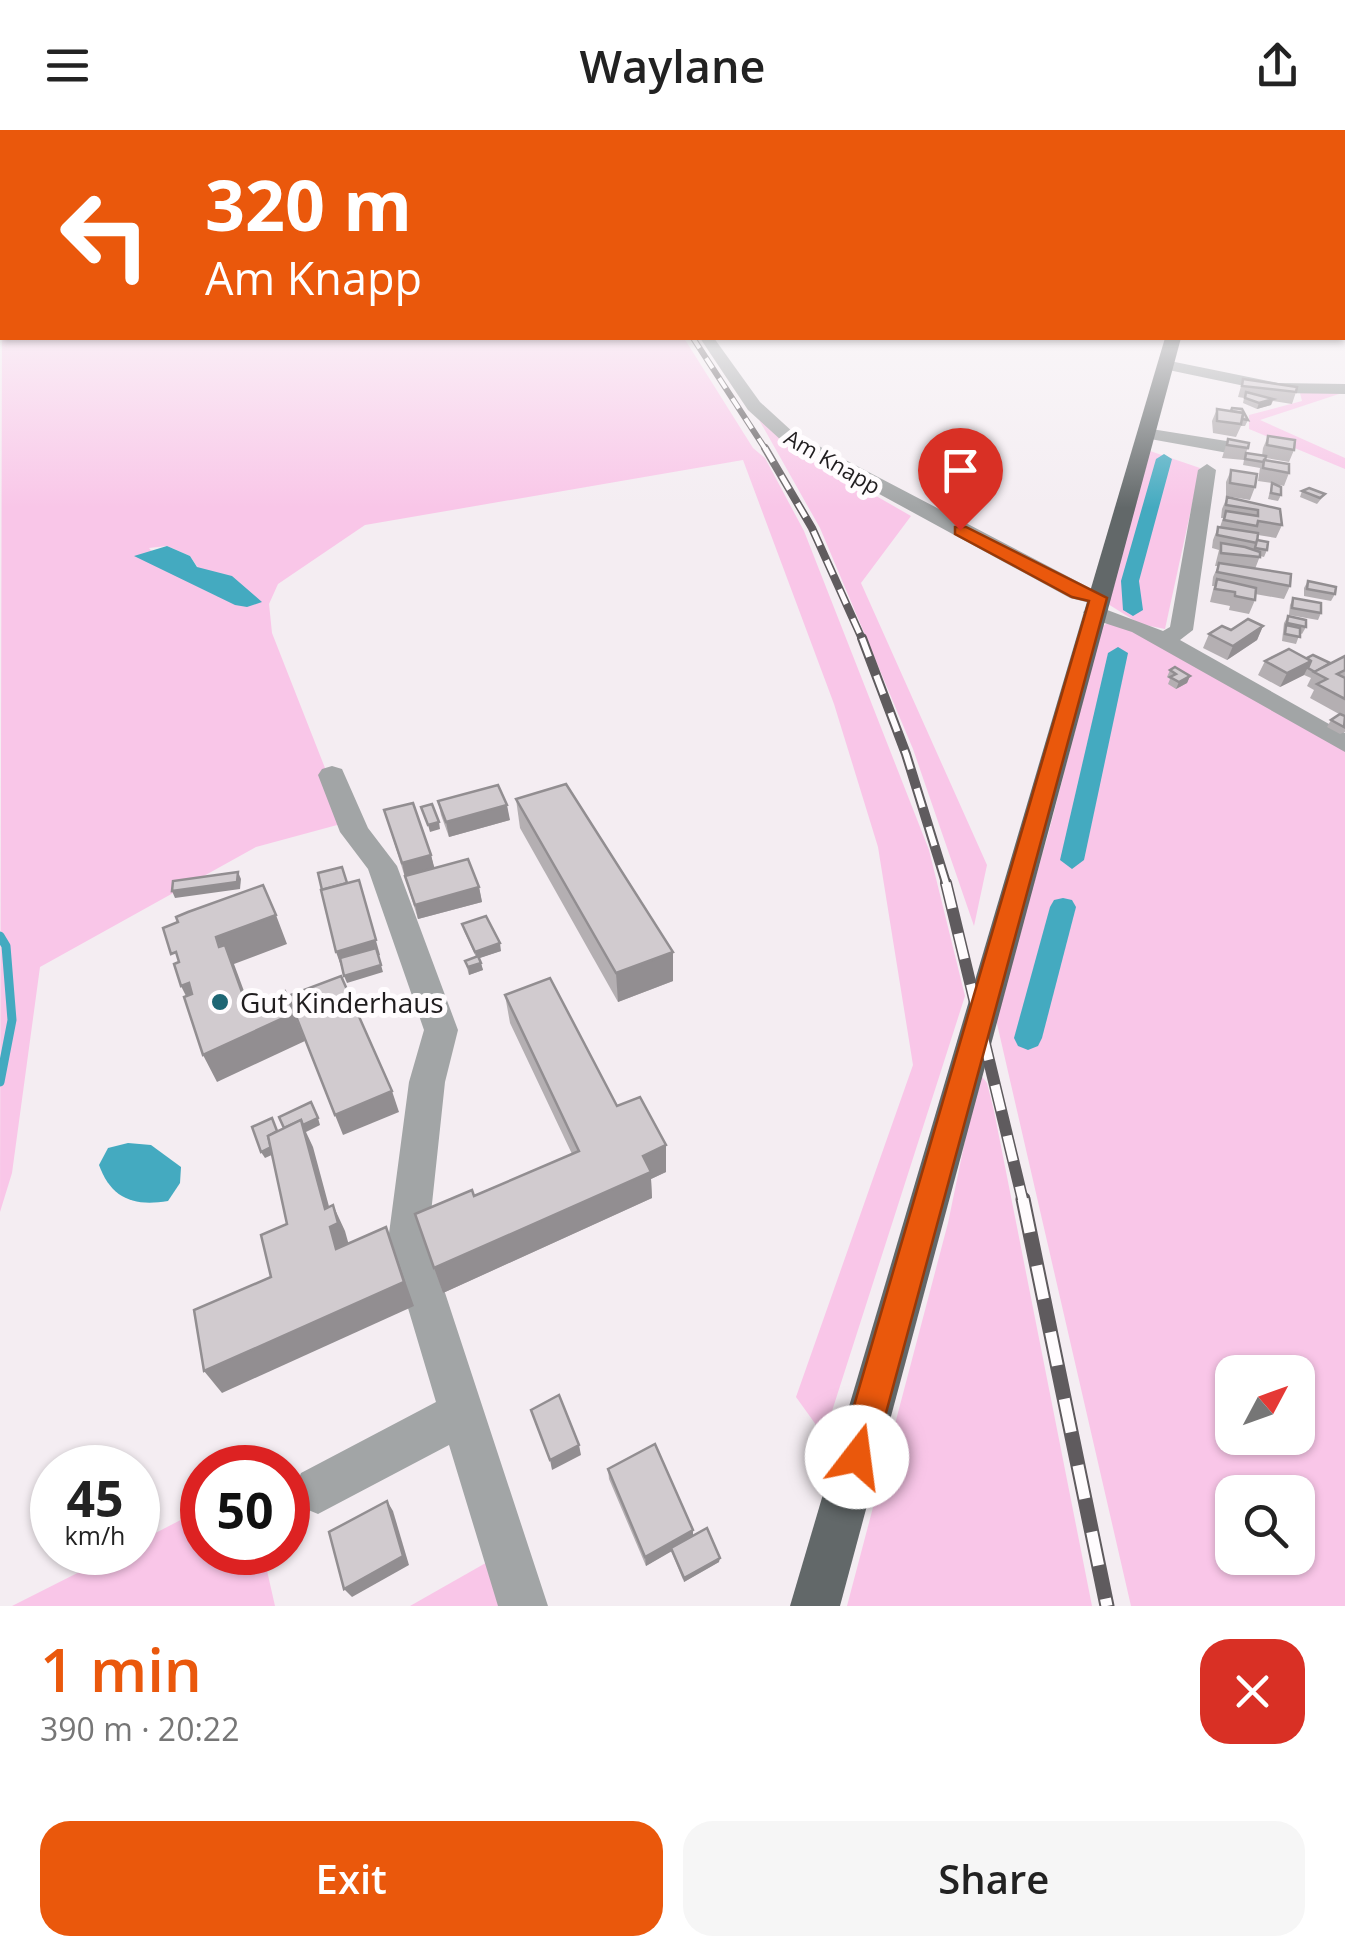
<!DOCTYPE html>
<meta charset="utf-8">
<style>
body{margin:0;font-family:"Open Sans",sans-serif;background:#f6f6f6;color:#222;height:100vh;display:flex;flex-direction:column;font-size:38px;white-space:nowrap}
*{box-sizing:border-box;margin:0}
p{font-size:32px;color:#767676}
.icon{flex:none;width:55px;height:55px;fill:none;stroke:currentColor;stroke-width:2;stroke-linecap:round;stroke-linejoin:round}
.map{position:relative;height:1476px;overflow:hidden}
.drawer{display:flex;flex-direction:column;background:#fff;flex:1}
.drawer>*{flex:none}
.top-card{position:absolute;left:0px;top:0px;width:1345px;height:210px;box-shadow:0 2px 8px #0004;background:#ea580c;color:#fff;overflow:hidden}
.needle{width:65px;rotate:49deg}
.controls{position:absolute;left:1215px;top:1225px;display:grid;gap:20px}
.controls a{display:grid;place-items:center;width:100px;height:100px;border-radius:20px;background:#fff;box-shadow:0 2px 8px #0004;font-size:50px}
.speed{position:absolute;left:30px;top:1315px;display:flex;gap:20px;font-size:50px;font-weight:700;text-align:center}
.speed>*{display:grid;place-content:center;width:130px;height:130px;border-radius:50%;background:#fff;box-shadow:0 2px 8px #0004;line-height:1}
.speed small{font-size:25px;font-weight:400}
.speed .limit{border:15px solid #d22;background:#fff;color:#111}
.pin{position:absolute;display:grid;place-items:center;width:85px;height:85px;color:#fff;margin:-102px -42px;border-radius:50% 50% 50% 0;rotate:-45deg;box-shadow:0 0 10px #0007}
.pin .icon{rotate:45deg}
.me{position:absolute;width:110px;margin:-55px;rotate:15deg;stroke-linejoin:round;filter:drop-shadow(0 0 8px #0008)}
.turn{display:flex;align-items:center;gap:35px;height:210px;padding:0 40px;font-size:45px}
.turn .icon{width:130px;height:130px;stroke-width:2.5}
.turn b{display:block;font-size:70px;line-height:85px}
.round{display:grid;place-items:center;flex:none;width:105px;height:105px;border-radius:30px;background:#f6f6f6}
.head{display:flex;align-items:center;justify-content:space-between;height:170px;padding:0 40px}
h1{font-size:60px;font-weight:600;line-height:75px;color:#ea580c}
.primary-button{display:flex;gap:20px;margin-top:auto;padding:20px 40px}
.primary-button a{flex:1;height:115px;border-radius:30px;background:#ea580c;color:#fff;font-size:40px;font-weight:600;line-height:115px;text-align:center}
.primary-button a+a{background:#f6f6f6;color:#222}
header{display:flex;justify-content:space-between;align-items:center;height:130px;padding:0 40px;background:#fff;font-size:45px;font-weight:600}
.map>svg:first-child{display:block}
.green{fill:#f9c6e8;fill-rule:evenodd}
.water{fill:#44aac0}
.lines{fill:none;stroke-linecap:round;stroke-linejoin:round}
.stream{stroke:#44aac0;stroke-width:9}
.canal{fill:#44aac0;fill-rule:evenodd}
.minor{fill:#a2a5a6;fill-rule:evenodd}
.major{fill:#626869;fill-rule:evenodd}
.rail-far4-casing{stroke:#5f5b5e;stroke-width:6}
.rail-far3-casing{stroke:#5f5b5e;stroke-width:8}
.rail-far2-casing{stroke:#5f5b5e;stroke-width:10}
.rail-far1-casing{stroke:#5f5b5e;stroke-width:12}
.rail-casing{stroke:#5f5b5e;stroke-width:15}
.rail-far4{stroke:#fffcfe;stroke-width:4;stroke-dasharray:12;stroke-linecap:butt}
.rail-far3{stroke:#fffcfe;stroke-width:5;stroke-dasharray:16;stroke-linecap:butt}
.rail-far2{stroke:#fffcfe;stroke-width:6;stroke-dasharray:20;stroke-linecap:butt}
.rail-far1{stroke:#fffcfe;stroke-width:9;stroke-dasharray:26;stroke-linecap:butt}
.rail{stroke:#fffcfe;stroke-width:11;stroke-dasharray:34;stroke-linecap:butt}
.wall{fill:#b4afb2}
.shaded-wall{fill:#928e91}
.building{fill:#d1cbcf;stroke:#928e91;stroke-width:2.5}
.route{fill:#ea580c;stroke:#983908;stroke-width:2.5}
.poi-dot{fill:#1e6674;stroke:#fffcfe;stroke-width:4}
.labels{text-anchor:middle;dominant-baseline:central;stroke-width:10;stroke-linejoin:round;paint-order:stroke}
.far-street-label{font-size:22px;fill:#201d1f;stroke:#fffcfe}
.poi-label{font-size:28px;fill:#201d1f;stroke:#fffcfe;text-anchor:start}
</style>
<header><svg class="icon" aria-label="menu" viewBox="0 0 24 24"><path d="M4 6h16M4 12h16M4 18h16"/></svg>Waylane<svg class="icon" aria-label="share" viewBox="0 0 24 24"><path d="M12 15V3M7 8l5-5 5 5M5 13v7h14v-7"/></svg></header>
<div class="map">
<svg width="1345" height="1476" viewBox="0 0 1345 1476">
<rect width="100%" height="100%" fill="#f4edf2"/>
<g class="green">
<path d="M 2,182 L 2,208 L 684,208 L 753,318 L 765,328 L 804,401 L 929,720 L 965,866 L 824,1306 L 796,1267 L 913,935 L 878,717 L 834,574 L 743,330 L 365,395 L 278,454 L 269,474 L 272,503 L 325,638 L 363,688 L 256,717 L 40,837 L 12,1043 L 0,1082 ZM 167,416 L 190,426 L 217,466 L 173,444 L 149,418 Z"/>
<polygon points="1345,262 1260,290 1345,328 1345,339 1249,299 1249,285 1302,271 1300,263"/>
<polygon points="758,288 803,324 911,386 861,453 987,735 974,796 913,619 820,398"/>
<polygon points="1150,321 1200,338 1165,499 1140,494 1108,474"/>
<path d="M 1107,493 L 1128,497 L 1345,621 L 1345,1476 L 1131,1476 L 995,885 L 1048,705 L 1102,497 ZM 1232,1242 L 1298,1242 L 1298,1308 L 1232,1308 ZM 1232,1362 L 1298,1362 L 1298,1428 L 1232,1428 Z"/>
<polygon points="979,943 987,953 994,981 1092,1476 847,1476 948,1093"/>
<polygon points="202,1379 202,1422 263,1423 275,1476 12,1476 117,1423 138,1422 138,1412"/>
<polygon points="491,1430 504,1476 410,1476"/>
</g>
<g class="water">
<polygon points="167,416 190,426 197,437 232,446 262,472 247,477 235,475 134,426"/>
<path d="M 128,1013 L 151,1015 L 181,1037 L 180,1053 L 168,1071 C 133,1077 111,1068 99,1035 L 108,1018 Z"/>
</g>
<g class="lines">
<polyline class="stream" points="0,806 6,816 12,890 0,952"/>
<g class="canal">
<polygon points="1164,324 1172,329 1139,451 1143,480 1133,486 1123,480 1121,451 1156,329"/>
<polygon points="1118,517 1128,523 1084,730 1072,739 1060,730 1108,523"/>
<polygon points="1063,768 1072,770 1076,777 1042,908 1038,916 1028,920 1018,916 1014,908 1050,777 1054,770"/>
</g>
<g class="minor">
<polygon points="700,208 714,208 760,272 794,303 1109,468 1098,475 1070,468 782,311 748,280"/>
<polygon points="1165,230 1278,253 1345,254 1345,264 1278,263 1159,238 1159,232"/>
<polygon points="1145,298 1239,313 1248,319 1239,325 1139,307 1139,299"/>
<polygon points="1207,334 1216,340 1193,500 1180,510 1345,603 1345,622 1132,502 1086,487 1083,482 1094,475 1163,501 1170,497 1198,340"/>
<polygon points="332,636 342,639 368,698 397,736 458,900 445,952 428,1111 548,1476 498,1476 449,1315 318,1384 301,1377 294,1360 301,1343 436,1272 388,1111 409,952 424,900 368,739 340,702 318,645 322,639"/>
</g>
<polygon class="major" points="1165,208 1181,208 840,1476 790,1476"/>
<defs>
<polyline id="rail-far4" points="693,208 766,320"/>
<polyline id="rail-far3" points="765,318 812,398 863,511"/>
<polyline id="rail-far2" points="862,508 906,624 947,756"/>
<polyline id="rail-far1" points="946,753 1023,1071"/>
<polyline id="rail" points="1023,1069 1107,1476"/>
</defs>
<use href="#rail-far4" class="rail-far4-casing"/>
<use href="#rail-far3" class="rail-far3-casing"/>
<use href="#rail-far2" class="rail-far2-casing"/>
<use href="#rail-far1" class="rail-far1-casing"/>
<use href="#rail" class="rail-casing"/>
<use href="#rail-far4" class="rail-far4"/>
<use href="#rail-far3" class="rail-far3"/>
<use href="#rail-far2" class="rail-far2"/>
<use href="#rail-far1" class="rail-far1"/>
<use href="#rail" class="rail"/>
</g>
<g class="wall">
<polygon points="1243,249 1296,262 1292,274 1273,271 1271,275 1257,279 1243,273 1244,268 1238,267"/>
<polygon points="1217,279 1248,290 1245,296 1241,296 1236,307 1213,303 1212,291"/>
<polygon points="1268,306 1294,320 1289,332 1266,328 1265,330 1289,343 1284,356 1274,354 1281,365 1278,371 1268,369 1272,353 1258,351 1260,338 1243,335 1244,330 1222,328 1228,309 1249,313 1246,323 1262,326 1263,318"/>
<polygon points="1231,340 1255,357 1250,370 1226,366 1226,352"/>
<polygon points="1302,361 1325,364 1317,374 1300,367"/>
<polygon points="1227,367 1280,379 1282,395 1276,408 1258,405 1257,410 1267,420 1264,427 1260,426 1255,439 1290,456 1284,469 1255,464 1255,470 1249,484 1229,480 1230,476 1210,472 1214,456 1212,456 1213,447 1218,436 1215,436 1219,420 1212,418 1213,410 1218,397 1220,397 1223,388 1221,388 1222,379"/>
<polygon points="1308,451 1335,464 1331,471 1304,466 1304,458"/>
<polygon points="1293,468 1321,483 1318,490 1289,485 1290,475"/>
<polygon points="1288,486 1306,497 1302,504 1300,503 1296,514 1282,511 1284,493"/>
<polygon points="1263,496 1257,510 1227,530 1203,518 1209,504"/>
<polygon points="1345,526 1345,602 1340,604 1327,597 1331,590 1339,584 1310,568 1314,560 1307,556 1311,548 1304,545 1280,557 1258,545 1265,531 1307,528 1330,533"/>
<polygon points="1170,540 1190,546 1187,553 1176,559 1168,554 1170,549 1167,547"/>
<polygon points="516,669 673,822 673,851 618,872 520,698"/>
<polygon points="438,671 510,690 449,707 441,685"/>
<polygon points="384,680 431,725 434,738 479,757 482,772 418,789"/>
<polygon points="462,794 501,821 479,828 483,840 469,845 465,831 476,827 464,801"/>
<polygon points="505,865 617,976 666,1042 651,1049 652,1068 443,1163 415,1084 474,1066 572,1024 510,893"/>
<polygon points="608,1339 693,1406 719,1432 684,1452 671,1421 646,1436 609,1349"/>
</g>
<g class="shaded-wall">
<polygon points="1273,269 1271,275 1257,279 1259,273"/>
<polygon points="1263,496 1257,510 1227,530 1233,516"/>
<polygon points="1311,531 1304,545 1280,557 1287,543"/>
<polygon points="1190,546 1187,553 1176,559 1179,552"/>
<polygon points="507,675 510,690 449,707 446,692"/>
<polygon points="439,692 440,699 430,702 428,695"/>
<polygon points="431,725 435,740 405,748 402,733"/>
<polygon points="238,742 241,749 240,759 175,768 172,761"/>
<polygon points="359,750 380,825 341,836 336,822"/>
<polygon points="479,757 482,772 418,789 415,775"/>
<polygon points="276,785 287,814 234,834 258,899 294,883 305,911 217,952 203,925 247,876 232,846 216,807"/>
<polygon points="500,813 501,821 477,829 475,822"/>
<polygon points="673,822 673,851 618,872 616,843"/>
<polygon points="481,833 483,840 469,845 468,837"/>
<polygon points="381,835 383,842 347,853 344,846"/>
<polygon points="189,853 203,881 195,884 181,856"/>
<polygon points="392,961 399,982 343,1005 335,985"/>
<polygon points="318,988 320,995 306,1002 313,1017 334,1095 333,1075 345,1101 350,1119 336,1119 301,990"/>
<polygon points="281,1013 285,1019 265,1028 261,1022"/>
<polygon points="666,1015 666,1042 651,1049 652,1068 443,1163 434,1138 643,1026"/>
<polygon points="386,1097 414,1176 222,1263 204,1241"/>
<polygon points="579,1315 581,1325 552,1340 550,1330"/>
<polygon points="387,1371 393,1381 409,1435 352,1467 344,1459"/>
<polygon points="693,1400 693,1409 646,1436 645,1427"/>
<polygon points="720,1428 719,1432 684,1452 684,1448"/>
</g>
<g class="building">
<polygon points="1243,249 1297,257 1296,262 1242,256"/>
<polygon points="1246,262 1273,269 1259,273 1245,268"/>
<polygon points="1232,278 1242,279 1248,290 1242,289 1243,283 1231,281"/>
<polygon points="1217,279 1243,283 1241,294 1217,291"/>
<polygon points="1268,306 1295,310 1294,320 1267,315"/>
<polygon points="1228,309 1249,313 1248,318 1227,315"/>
<polygon points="1246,323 1266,326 1265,330 1263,332 1245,329"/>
<polygon points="1264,330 1289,334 1289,343 1263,338"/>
<polygon points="1231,340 1257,344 1255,357 1230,353"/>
<polygon points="1272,353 1281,357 1281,365 1271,363"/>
<polygon points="1309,358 1325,364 1320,368 1302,361"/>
<polygon points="1227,367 1280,379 1282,395 1258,391 1257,396 1224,390 1226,381 1258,386 1258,380 1226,375"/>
<polygon points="1218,397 1258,403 1257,413 1217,405"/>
<polygon points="1257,410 1268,412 1267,420 1255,418"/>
<polygon points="1221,413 1245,417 1260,422 1260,427 1221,423"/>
<polygon points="1219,433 1291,444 1290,456 1217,442"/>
<polygon points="1217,449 1256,458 1255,470 1235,466 1235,462 1215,459"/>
<polygon points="1308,451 1336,457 1335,464 1307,459"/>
<polygon points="1293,468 1321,473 1321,483 1292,478"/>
<polygon points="1288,486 1306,490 1306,497 1287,493"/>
<polygon points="1248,489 1263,496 1233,516 1209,504 1222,496 1231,500"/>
<polygon points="1286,495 1300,498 1300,507 1285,504"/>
<polygon points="1289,519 1311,531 1287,543 1265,531"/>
<polygon points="1313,525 1330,533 1315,542 1308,538 1311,531 1307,528"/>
<polygon points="1345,526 1345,540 1337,544 1345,548 1345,569 1317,554 1327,549 1314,542"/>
<polygon points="1175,537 1190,546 1179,552 1170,547 1176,544 1170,540"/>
<polygon points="1340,584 1345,586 1344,597 1331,590"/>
<polygon points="566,654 673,822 616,843 516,669"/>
<polygon points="498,655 507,675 446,692 438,671"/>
<polygon points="413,673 431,725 402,733 384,680"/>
<polygon points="432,674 439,692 428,695 421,677"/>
<polygon points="468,729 479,757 415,775 405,746"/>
<polygon points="342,737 347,753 322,760 318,743"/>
<polygon points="238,742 237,752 172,761 173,751"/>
<polygon points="359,750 376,810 336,822 321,760"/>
<polygon points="263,755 276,785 216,807 219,817 225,815 247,876 285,861 294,883 203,925 184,867 192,864 189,853 181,856 174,834 179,832 176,822 171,824 163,798 178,792 176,787 188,782"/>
<polygon points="486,786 500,813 475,822 462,794"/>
<polygon points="376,818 381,835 344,846 340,828"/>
<polygon points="478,826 481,833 468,837 465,831"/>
<polygon points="341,846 392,961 335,985 288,866"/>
<polygon points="550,848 617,976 640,967 666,1015 643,1026 651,1042 434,1138 415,1084 472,1060 474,1066 579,1021 505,865"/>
<polygon points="311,972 318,988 303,995 301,990 284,998 279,987"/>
<polygon points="272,988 277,1001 268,1006 271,1017 261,1022 252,997"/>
<polygon points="301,990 325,1079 333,1075 338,1093 330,1097 336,1119 386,1097 404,1152 204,1241 194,1180 271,1147 261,1105 287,1094 268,1006"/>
<polygon points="559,1265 579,1315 550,1330 531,1280"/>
<polygon points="655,1314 693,1400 645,1427 608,1339"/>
<polygon points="387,1371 403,1426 344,1459 329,1402"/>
<polygon points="707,1398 720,1428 684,1448 671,1418"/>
</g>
<linearGradient id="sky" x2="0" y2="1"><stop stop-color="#66b0d8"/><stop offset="0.45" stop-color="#faf7f9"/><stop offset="1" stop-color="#faf7f9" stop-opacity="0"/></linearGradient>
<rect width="1345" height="378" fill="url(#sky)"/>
<polygon class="route" points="955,397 966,397 1107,468 874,1327 869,1340 857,1345 844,1340 839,1327 1089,471 1072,467 955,404"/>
<circle class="poi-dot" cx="220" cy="872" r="10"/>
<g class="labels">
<g class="far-street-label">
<text transform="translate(833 331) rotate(30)">Am Knapp</text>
</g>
<g class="poi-label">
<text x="240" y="872">Gut Kinderhaus</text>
</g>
</g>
</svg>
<div class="controls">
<a><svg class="needle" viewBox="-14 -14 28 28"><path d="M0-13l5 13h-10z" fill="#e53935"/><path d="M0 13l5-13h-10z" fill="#767676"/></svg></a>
<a><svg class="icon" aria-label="search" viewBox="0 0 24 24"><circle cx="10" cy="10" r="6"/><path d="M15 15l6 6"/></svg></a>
</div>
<div class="speed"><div>45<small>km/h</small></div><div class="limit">50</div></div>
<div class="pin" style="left:960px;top:400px;background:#d93025"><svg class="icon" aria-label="arrive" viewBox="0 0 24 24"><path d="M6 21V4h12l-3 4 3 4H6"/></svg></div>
<svg class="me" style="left:857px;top:1327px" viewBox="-20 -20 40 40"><circle r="19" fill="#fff"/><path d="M0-13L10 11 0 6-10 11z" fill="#ea580c"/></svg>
<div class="top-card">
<div class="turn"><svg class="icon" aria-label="left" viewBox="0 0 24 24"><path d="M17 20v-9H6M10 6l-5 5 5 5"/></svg><div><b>320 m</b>Am Knapp</div></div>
</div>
</div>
<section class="drawer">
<div class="head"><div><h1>1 min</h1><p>390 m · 20:22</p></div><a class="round" style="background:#d93025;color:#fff"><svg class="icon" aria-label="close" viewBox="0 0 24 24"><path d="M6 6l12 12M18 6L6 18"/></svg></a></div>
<div class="primary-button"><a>Exit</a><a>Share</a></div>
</section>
